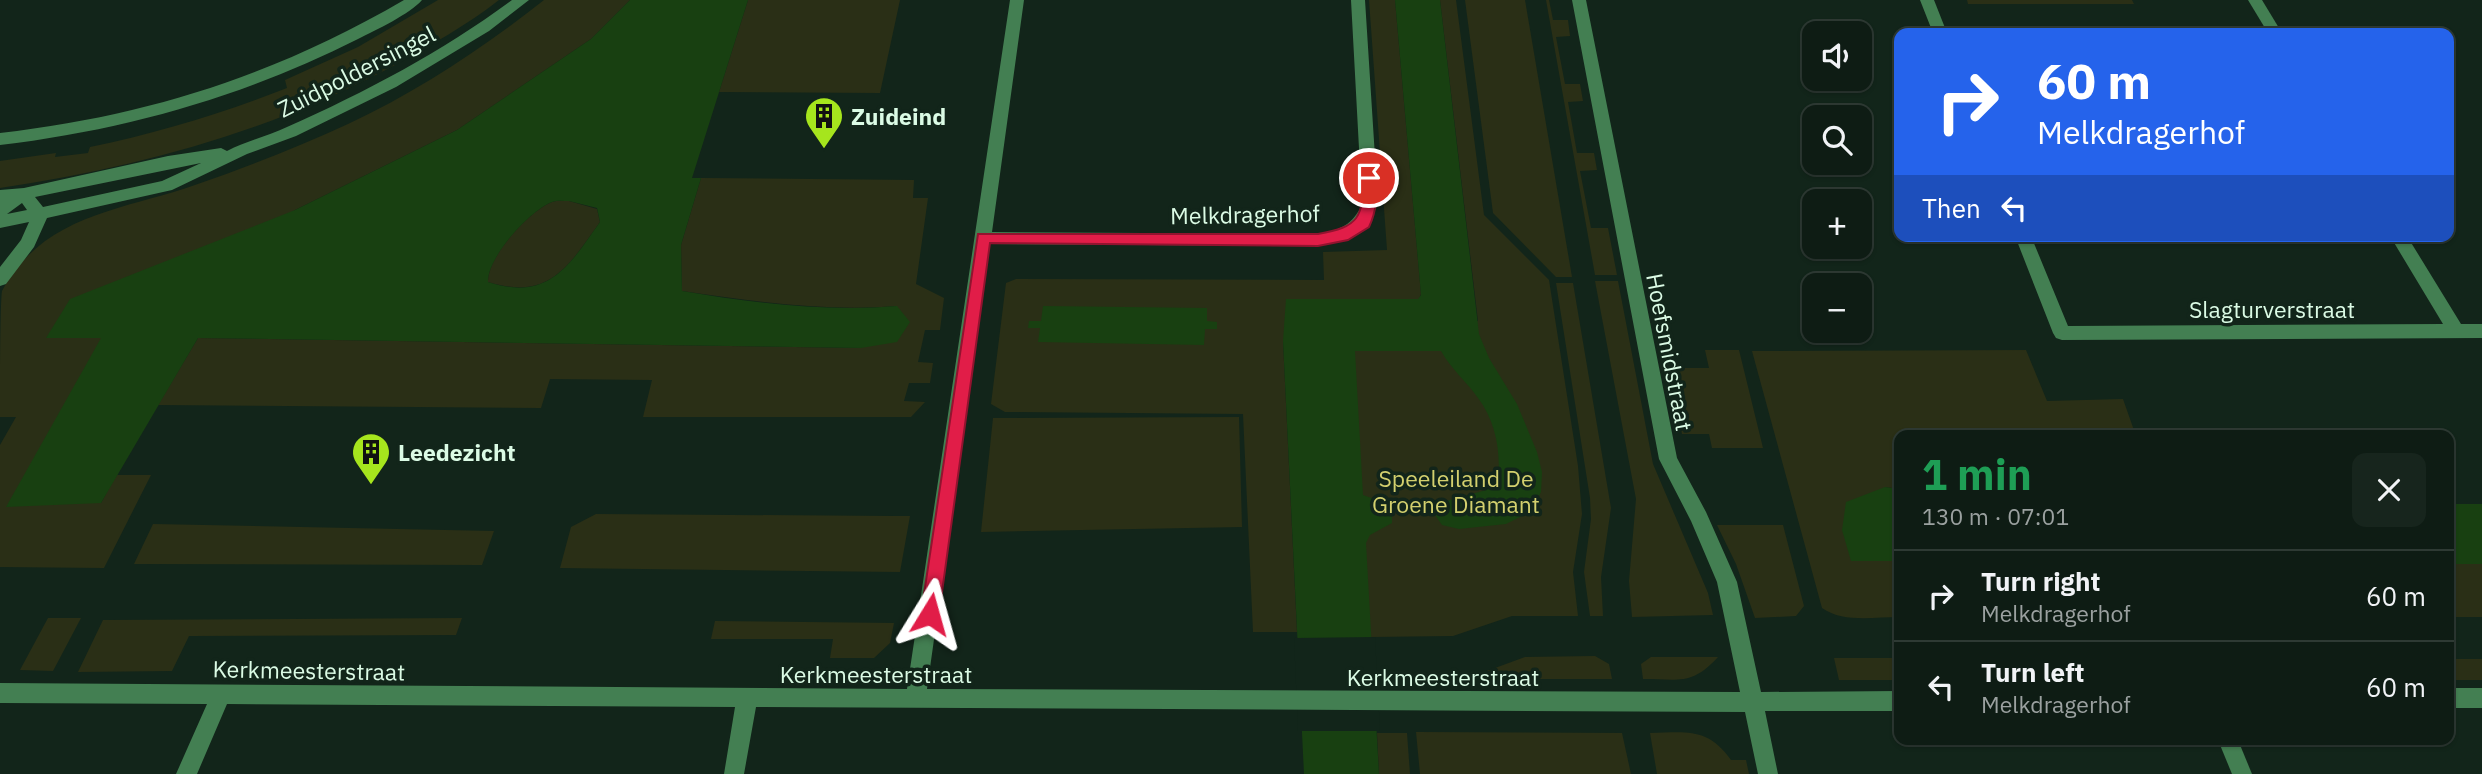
<!DOCTYPE html>
<meta charset="utf-8">
<style>
body{margin:0;font-family:"IBM Plex Sans",sans-serif;background:#17251d;color:#f1f3f6;height:100vh;display:flex;flex-direction:column;font-size:26px;white-space:nowrap}
*{box-sizing:border-box;margin:0}
p{font-size:23px;color:#9ba1a0}
.icon{flex:none;width:38px;height:38px;fill:none;stroke:currentColor;stroke-width:2;stroke-linecap:round;stroke-linejoin:round}
.map{position:relative;flex:1;overflow:hidden}
.side{position:absolute;left:1894px;top:430px;width:560px;height:315px;display:flex;flex-direction:column;background:#0e1c14;border-radius:14px;box-shadow:0 2px 5px #0004,0 0 0 2px #2e3a34}
.side>*{flex:none}
.guide{position:absolute;left:1894px;top:28px;width:560px;height:214px;border-radius:14px;box-shadow:0 2px 5px #0004,0 0 0 2px #2e3a34;background:#2563eb;color:#fff;overflow:hidden}
.fabs{position:absolute;left:1802px;top:21px;display:grid;gap:14px}
.fabs a{display:grid;place-items:center;width:70px;height:70px;border-radius:14px;background:#0e1c14;box-shadow:0 2px 5px #0004,0 0 0 2px #2e3a34;font-size:35px}
.pin{position:absolute;display:grid;place-items:center;width:60px;height:60px;color:#fff;margin:-30px;border:4px solid #fff;border-radius:50%;box-shadow:0 2px 7px #0007}
.me{position:absolute;width:77px;margin:-38px;rotate:8deg;stroke-linejoin:round;filter:drop-shadow(0 0 5px #0008)}
.turn{display:flex;align-items:center;gap:24px;height:147px;padding:0 28px;font-size:32px}
.turn .icon{width:91px;height:91px;stroke-width:2.5}
.turn b{display:block;font-size:49px;line-height:60px}
.then{display:flex;align-items:center;height:66px;padding:0 28px;background:#0003;gap:14px;font-size:26px}
.round{display:grid;place-items:center;flex:none;width:74px;height:74px;border-radius:14px;background:#17251d}
.headline{display:flex;align-items:center;justify-content:space-between;height:119px;padding:0 28px}
h1{font-size:42px;font-weight:800;line-height:52px;color:#1e9e55}
ul{padding:0;list-style:none}
li{display:flex;align-items:center;gap:21px;height:91px;padding:0 28px;border-top:2px solid #2e3a34}
li div{flex:1}
li b{display:block;font-size:26px}
li em{font-style:normal}
.map>svg:first-child{display:block}
.green{fill:#2a2f16}
.water{fill:#184011;fill-rule:evenodd}
.pier{fill:#12251a}
.lines{fill:none;stroke-linecap:round;stroke-linejoin:round}
.minor{fill:#437f52;fill-rule:evenodd}
.route{fill:#e11d48;stroke:#92132f;stroke-width:2}
.labels{text-anchor:middle;dominant-baseline:central;stroke-width:7;stroke-linejoin:round;paint-order:stroke}
.street-label{font-size:23px;fill:#dbfbe5;stroke:#12251a}
.poi-label{font-size:23px;font-weight:bold;fill:#dbfbe5;stroke:#12251a;text-anchor:start}
.park-label{font-size:23px;fill:#d3d06e;stroke:#12251a}
</style>
<div class="map">
<svg width="2482" height="774" viewBox="0 0 2482 774">
<rect width="100%" height="100%" fill="#12251a"/>
<g class="green">
<path d="M 438,0 L 499,0 C 467,25 431,45 395,65 C 272,131 138,168 0,188 L 0,161 L 56,153 L 55,157 L 88,153 L 90,147 C 158,133 223,113 287,88 L 285,80 L 358,47 Z"/>
<path d="M 544,0 L 630,0 L 591,39 L 457,130 L 295,210 L 102,337 L 101,503 L 116,475 L 151,475 L 104,568 L 0,567 L 0,445 L 16,417 L 0,417 C 0,398 0,301 2,291 C 43,214 124,210 195,185 C 247,167 298,147 348,124 C 417,92 485,47 544,0 Z"/>
<polygon points="748,0 900,0 880,93 719,92"/>
<polygon points="1369,0 1395,0 1421,294 1419,299 1283,341 1297,632 1253,632 1243,414 1005,412 991,404 1006,283 1016,279 1324,280 1323,252 1387,250"/>
<polygon points="1440,0 1456,0 1484,215 1549,280 1578,466 1582,514 1573,572 1578,616 1512,616 1453,636 1371,637 1341,333 1478,321"/>
<polygon points="1465,0 1525,0 1572,277 1556,277 1493,213"/>
<polygon points="1546,0 1549,0 1553,20 1568,20 1570,36 1556,37 1565,84 1580,84 1583,101 1568,102 1577,153 1594,153 1597,170 1580,171 1591,228 1608,228 1617,275 1595,275"/>
<polygon points="1967,0 2132,0 2134,4 1968,4"/>
<path d="M 701,178 L 914,180 L 913,198 L 928,198 L 916,284 L 944,298 L 940,330 L 925,330 L 918,362 L 933,363 L 930,383 L 909,383 L 904,401 L 925,402 L 911,417 L 643,417 L 652,380 L 550,379 L 541,408 L 158,405 L 198,338 L 861,348 L 897,306 C 826,312 752,301 682,291 L 681,245 Z"/>
<path d="M 569,201 L 597,209 L 600,222 C 568,267 549,301 488,282 C 487,257 529,211 552,202 C 557,200 564,201 569,201 Z"/>
<polygon points="1595,281 1618,281 1653,464 1708,593 1713,615 1632,617 1629,581 1636,499"/>
<polygon points="1556,283 1573,283 1611,508 1601,577 1603,616 1590,616 1584,572 1591,519 1590,498"/>
<polygon points="1705,350 1739,350 1763,448 1712,448 1709,434 1682,434 1669,368 1709,368"/>
<path d="M 2026,350 L 2047,401 L 2123,399 L 2136,436 L 1899,436 L 1899,489 L 1885,487 L 1851,561 L 1899,561 L 1899,617 C 1874,617 1843,623 1822,608 L 1752,351 Z"/>
<polygon points="1239,417 1242,527 981,532 993,418"/>
<polygon points="596,514 894,516 910,516 900,572 560,568 571,527"/>
<polygon points="153,524 494,531 482,565 134,564"/>
<polygon points="1717,525 1783,525 1804,606 1796,616 1755,618 1736,564"/>
<rect x="2448" y="564" width="34" height="53"/>
<polygon points="48,618 81,618 53,671 20,670"/>
<polygon points="462,618 456,635 189,636 172,671 78,672 103,620"/>
<polygon points="715,621 894,623 890,643 874,658 830,658 833,639 711,639"/>
<polygon points="1595,656 1609,664 1612,679 1465,679 1525,657"/>
<path d="M 1651,657 L 1718,657 C 1692,686 1678,679 1643,679 L 1641,664 Z"/>
<polygon points="1834,658 1899,658 1899,680 1839,680"/>
<rect x="2448" y="659" width="34" height="21"/>
<polygon points="1416,732 1622,733 1631,774 1420,774"/>
<polygon points="1377,733 1407,733 1410,774 1379,774"/>
<path d="M 1650,733 C 1686,732 1708,727 1731,760 L 1746,760 L 1749,774 L 1657,774 Z"/>
</g>
<g class="water">
<path d="M 630,0 L 748,0 L 692,178 L 701,178 L 681,245 L 682,291 C 752,303 827,312 897,306 L 910,322 L 897,342 L 861,348 L 198,338 L 101,503 L 6,507 L 101,338 L 46,338 L 70,299 L 295,210 L 457,130 L 591,39 ZM 569,201 L 597,208 L 600,222 C 569,266 548,302 488,282 C 487,258 529,211 552,202 C 557,200 564,201 569,201 Z"/>
<path d="M 1395,0 L 1440,0 L 1479,334 L 1489,358 L 1517,404 L 1537,452 L 1542,472 L 1541,492 L 1532,511 L 1506,524 L 1459,529 L 1442,525 L 1435,515 L 1439,503 L 1486,490 L 1498,481 C 1501,452 1496,422 1478,398 C 1466,381 1451,369 1441,351 L 1355,351 L 1363,495 L 1388,504 L 1392,514 L 1392,523 L 1370,535 L 1366,543 L 1379,774 L 1304,774 L 1283,341 L 1286,299 L 1418,299 L 1421,295 Z"/>
<polygon points="1043,306 1207,308 1207,321 1217,322 1217,329 1205,329 1204,345 1038,342 1040,328 1028,328 1029,321 1041,321"/>
<polygon points="1885,487 1899,489 1899,561 1851,561 1842,530 1846,502"/>
<rect x="2448" y="504" width="34" height="60"/>
</g>
<polygon class="pier" points="1375,637 1380,731 1298,731 1294,638"/>
<g class="lines">
<g class="minor">
<path d="M 404,0 L 422,0 C 410,14 376,30 358,39 C 245,96 126,130 0,145 L 0,133 C 148,116 275,75 404,0 Z"/>
<path d="M 512,0 L 529,0 L 489,31 L 396,87 L 296,136 L 247,154 L 172,190 L 47,218 L 34,247 L 6,284 L 0,286 L 0,267 L 21,240 L 29,222 L 0,228 L 0,190 L 24,188 L 168,156 L 221,148 L 227,151 C 246,141 268,136 287,127 C 366,92 443,51 512,0 ZM 201,163 L 162,181 L 43,207 L 35,197 ZM 22,203 L 27,210 L 7,214 Z"/>
<path d="M 1010,0 L 1024,0 L 992,232 L 1318,234 C 1340,230 1353,225 1362,204 L 1351,0 L 1365,0 L 1378,204 C 1366,234 1348,241 1318,246 L 990,244 L 927,689 L 1740,692 L 1717,582 L 1691,521 L 1659,459 L 1572,0 L 1586,0 L 1677,458 L 1706,512 L 1737,582 L 1761,692 L 1899,691 L 1899,711 L 1765,711 L 1778,774 L 1758,774 L 1745,712 L 756,707 L 744,774 L 724,774 L 735,707 L 227,704 L 197,774 L 176,774 L 207,704 L 0,703 L 0,683 L 907,689 Z"/>
<polygon points="1920,0 1934,0 1947,33 1933,33"/>
<polygon points="2248,0 2262,0 2282,33 2268,33"/>
<polygon points="2015,236 2031,236 2068,326 2443,324 2390,236 2407,236 2461,324 2482,324 2482,338 2062,340 2056,338 2053,333"/>
<rect x="2448" y="688" width="34" height="20"/>
<polygon points="2218,740 2238,740 2252,774 2232,774"/>
</g>
</g>
<path class="route" d="M 1369,172 L 1376,178 C 1377,196 1377,210 1369,227 L 1348,240 L 1318,246 L 990,243 L 939,614 L 936,620 L 930,622 L 924,620 L 921,614 L 978,234 L 1318,234 C 1359,227 1364,217 1362,178 Z"/>
<defs>
<symbol id="building-pin" viewBox="-11 -11 22 30"><path d="M0 17L-7.5 6A9.5 9.5 0 1 1 7.5 6Z" fill="#a6e51d" stroke="#12251a"/><path d="M-4-6H4V6H1V3H-1V6H-4ZM-2.5-4.3h1.7v1.8h-1.7ZM.8-4.3h1.7v1.8H.8ZM-2.5-1h1.7V.8h-1.7ZM.8-1h1.7V.8H.8Z" fill="#111"/></symbol>
</defs>
<g fill-rule="evenodd">
<use href="#building-pin" x="802" y="94" width="44" height="60"/>
<use href="#building-pin" x="349" y="430" width="44" height="60"/>
</g>
<g class="labels">
<g class="street-label">
<text transform="translate(356 71) rotate(-27)">Zuidpoldersingel</text>
<text transform="translate(1245 214) rotate(-1)">Melkdragerhof</text>
<text x="2272" y="309">Slagturverstraat</text>
<text transform="translate(1670 352) rotate(79)">Hoefsmidstraat</text>
<text transform="translate(309 670) rotate(1)">Kerkmeesterstraat</text>
<text x="876" y="674">Kerkmeesterstraat</text>
<text x="1443" y="677">Kerkmeesterstraat</text>
</g>
<g class="poi-label">
<text x="851" y="116">Zuideind</text>
<text x="398" y="452">Leedezicht</text>
</g>
<g class="park-label">
<text x="1456" y="478">Speeleiland De<tspan x="1456" dy="26">Groene Diamant</tspan></text>
</g>
</g>
</svg>
<div class="fabs">
<a><svg class="icon" aria-label="sound" viewBox="0 0 24 24"><path d="M4 9h4l5-4v14l-5-4H4zM17 9q2 3 0 6"/></svg></a>
<a><svg class="icon" aria-label="search" viewBox="0 0 24 24"><circle cx="10" cy="10" r="6"/><path d="M15 15l6 6"/></svg></a>
<a>+</a>
<a>−</a>
</div>
<div class="pin" style="left:1369px;top:178px;background:#d93025"><svg class="icon" aria-label="arrive" viewBox="0 0 24 24"><path d="M6 21V4h12l-3 4 3 4H6"/></svg></div>
<svg class="me" style="left:930px;top:614px" viewBox="-20 -20 40 40"><path d="M0-17L14 15 0 8-14 15z" fill="#e11d48" stroke="#fff" stroke-width="4"/></svg>
<div class="guide">
<div class="turn"><svg class="icon" aria-label="right" viewBox="0 0 24 24"><path d="M7 20v-9h11M14 6l5 5-5 5"/></svg><div><b>60 m</b>Melkdragerhof</div></div>
<div class="then">Then<svg class="icon" aria-label="left" viewBox="0 0 24 24"><path d="M17 20v-9H6M10 6l-5 5 5 5"/></svg></div>
</div>
<section class="side">
<div class="headline"><div><h1>1 min</h1><p>130 m · 07:01</p></div><a class="round"><svg class="icon" aria-label="close" viewBox="0 0 24 24"><path d="M6 6l12 12M18 6L6 18"/></svg></a></div>
<ul>
<li><svg class="icon" aria-label="right" viewBox="0 0 24 24"><path d="M7 20v-9h11M14 6l5 5-5 5"/></svg><div><b>Turn right</b><p>Melkdragerhof</p></div><em>60 m</em></li>
<li><svg class="icon" aria-label="left" viewBox="0 0 24 24"><path d="M17 20v-9H6M10 6l-5 5 5 5"/></svg><div><b>Turn left</b><p>Melkdragerhof</p></div><em>60 m</em></li>
</ul>
</section>
</div>
